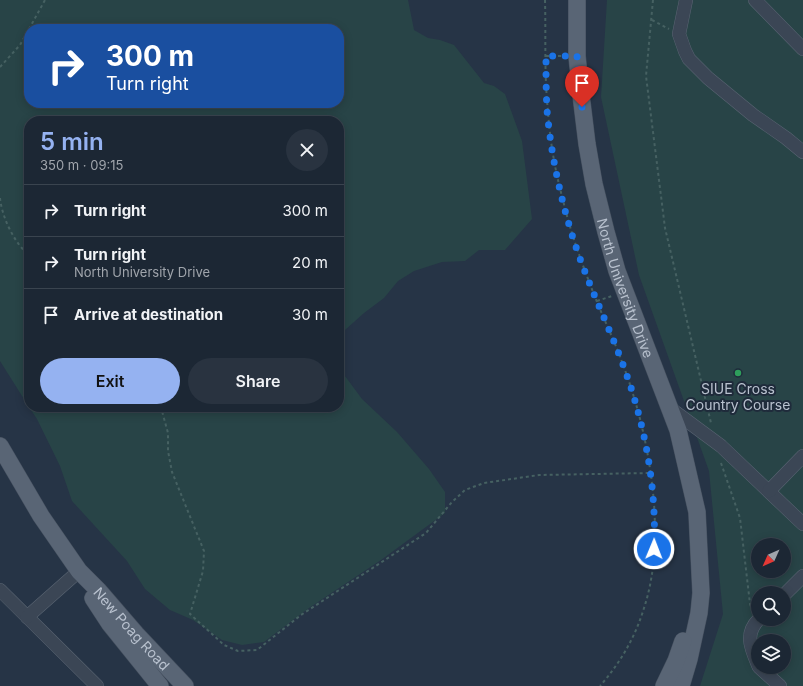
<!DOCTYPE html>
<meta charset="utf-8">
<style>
body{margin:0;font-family:Inter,sans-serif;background:#293340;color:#f1f3f6;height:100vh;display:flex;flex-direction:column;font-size:15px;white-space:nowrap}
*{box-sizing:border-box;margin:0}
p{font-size:13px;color:#a0a5ac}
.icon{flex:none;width:22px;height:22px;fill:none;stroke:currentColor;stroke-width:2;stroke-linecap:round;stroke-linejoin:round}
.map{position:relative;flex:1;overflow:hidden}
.side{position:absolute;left:24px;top:116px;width:320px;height:296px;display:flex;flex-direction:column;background:#1c2734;border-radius:16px;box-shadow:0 2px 10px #0003,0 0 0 1px #3a444f}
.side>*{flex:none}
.guide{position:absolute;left:24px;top:24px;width:320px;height:84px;border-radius:16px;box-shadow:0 2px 10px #0003,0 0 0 1px #3a444f;background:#1a4fa0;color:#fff;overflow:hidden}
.needle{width:26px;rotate:225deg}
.fabs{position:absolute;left:751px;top:538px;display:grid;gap:8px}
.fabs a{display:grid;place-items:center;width:40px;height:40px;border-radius:50%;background:#1c2734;box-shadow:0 2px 10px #0003,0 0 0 1px #3a444f;font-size:20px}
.pin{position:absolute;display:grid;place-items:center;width:34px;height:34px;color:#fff;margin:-41px -17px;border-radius:50% 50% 50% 0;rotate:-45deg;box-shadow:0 0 4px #0007}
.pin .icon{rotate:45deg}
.me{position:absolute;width:44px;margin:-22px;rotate:1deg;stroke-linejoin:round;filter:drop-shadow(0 0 3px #0008)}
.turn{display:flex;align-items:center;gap:14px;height:84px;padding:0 16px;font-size:18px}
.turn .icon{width:52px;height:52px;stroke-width:2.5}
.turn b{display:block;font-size:28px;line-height:34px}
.round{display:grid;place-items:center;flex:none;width:42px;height:42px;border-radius:21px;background:#293340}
.summary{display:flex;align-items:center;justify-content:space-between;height:68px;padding:0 16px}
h1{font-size:24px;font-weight:600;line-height:30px;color:#95b2f1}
.action{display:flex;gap:8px;margin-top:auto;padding:8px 16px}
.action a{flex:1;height:46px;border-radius:24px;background:#95b2f1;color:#111;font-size:16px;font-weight:600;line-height:46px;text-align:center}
.action a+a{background:#293340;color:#f1f3f6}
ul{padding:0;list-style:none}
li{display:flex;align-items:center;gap:12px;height:52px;padding:0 16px;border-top:1px solid #3a444f}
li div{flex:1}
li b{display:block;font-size:15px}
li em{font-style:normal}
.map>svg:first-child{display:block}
.green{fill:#284447;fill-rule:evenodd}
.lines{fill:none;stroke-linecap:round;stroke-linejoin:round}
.minor-casing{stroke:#596472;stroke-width:14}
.major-casing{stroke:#444f5e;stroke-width:18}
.path{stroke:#466162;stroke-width:2;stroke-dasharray:3 3;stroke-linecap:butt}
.minor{stroke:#3b4655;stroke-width:13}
.major{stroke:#596575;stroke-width:17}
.route{stroke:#1a73e8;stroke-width:7;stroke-dasharray:0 12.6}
.leisure-dot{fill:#2e9e5b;stroke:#1f2b3b;stroke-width:1.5}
.labels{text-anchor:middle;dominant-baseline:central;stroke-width:4;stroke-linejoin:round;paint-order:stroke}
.street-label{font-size:14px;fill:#b8c1ce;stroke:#1f2b3b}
.poi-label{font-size:14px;fill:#b8c1ce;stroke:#1f2b3b}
</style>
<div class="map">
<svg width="803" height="686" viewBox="0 0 803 686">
<rect width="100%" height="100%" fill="#263446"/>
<g class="green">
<path d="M 0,0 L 408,0 L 414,30 L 428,38 L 440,40 L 454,45 L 484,83 L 494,86 L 505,94 L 522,141 L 532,219 L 505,250 L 479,250 L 465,261 L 442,262 L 414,271 L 398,281 L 384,298 L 364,313 L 345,330 L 339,343 L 339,121 L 29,121 L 29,407 L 0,361 ZM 29,29 L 339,29 L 339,103 L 29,103 Z"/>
<path d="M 607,0 L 803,0 L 803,686 L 700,686 L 723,614 L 709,471 L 639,275 L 601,97 ZM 758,545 L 784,545 L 784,571 L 758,571 ZM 758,593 L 784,593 L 784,619 L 758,619 ZM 758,641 L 784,641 L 784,667 L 758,667 Z"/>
<polygon points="339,368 362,399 397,432 429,469 445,492 445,513 381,560 309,608 264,642 242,645 222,640 193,620 170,610 145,589 127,561 72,501 60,466 37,419 29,407 339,407"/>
</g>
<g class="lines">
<defs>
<g id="minor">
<polyline points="686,0 679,34 685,51 689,59 708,78 753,115 786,138 803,152"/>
<polyline points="755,0 803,49"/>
<polyline points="671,409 721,446 803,524"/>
<polyline points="769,491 803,456"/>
<polyline points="0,590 97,686"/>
<polyline points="784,595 803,576"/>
<polyline points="27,617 79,571"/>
<path d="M 758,665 C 751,648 744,634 759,619"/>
<polyline points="759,667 780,686"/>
</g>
<g id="major">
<path id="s1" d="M 577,0 L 577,56 L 581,95 L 587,144 L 594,184 L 606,232 L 617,271 L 678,430 L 697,512 L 701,593 L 699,613 L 689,659 L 681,686"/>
<path id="s2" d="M 0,446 L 41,516 L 79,571 L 98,590 L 136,634 L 185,686"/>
<polyline points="93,598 110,624 160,686"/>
<polyline points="664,686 676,661 683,641"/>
</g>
</defs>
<use href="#minor" class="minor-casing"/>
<use href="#major" class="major-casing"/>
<g class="path">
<path d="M 545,0 C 546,37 544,75 548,111 C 550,141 555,171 563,200 C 571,235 584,269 597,302 C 605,322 615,342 622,362 C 649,432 668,536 644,608 C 635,638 620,663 600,686"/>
<polyline points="653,0 646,76 665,228 711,423"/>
<polyline points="652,20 669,29"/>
<polyline points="29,29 45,0"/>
<polyline points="546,56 564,56"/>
<polyline points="0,67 20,45 29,29"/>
<path d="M 0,198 C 2,217 14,243 29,255"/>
<polyline points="597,301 612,296"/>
<polyline points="159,407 162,411 168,433 168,451 172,472 204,551 203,571 190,614 224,645 238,651 257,650 301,615 426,533 452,502 465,490 484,483 539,475 650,473"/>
<polyline points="721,463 740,518 750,604 752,610"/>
</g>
<use href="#minor" class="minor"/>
<use href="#major" class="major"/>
</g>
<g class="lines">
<path class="route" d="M 582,107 L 577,56 L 546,56 C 546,74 546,92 547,110 C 551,155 561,201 575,244 C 588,284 607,322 622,362 C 644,420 657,486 654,549"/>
</g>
<circle class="leisure-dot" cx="738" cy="373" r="4"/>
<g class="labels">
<g class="street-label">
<text stroke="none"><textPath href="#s1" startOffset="294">North University Drive</textPath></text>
<text stroke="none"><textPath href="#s2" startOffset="226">New Poag Road</textPath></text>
</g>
<g class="poi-label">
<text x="738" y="388">SIUE Cross<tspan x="738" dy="16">Country Course</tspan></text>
</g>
</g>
</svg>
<div class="fabs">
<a><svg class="needle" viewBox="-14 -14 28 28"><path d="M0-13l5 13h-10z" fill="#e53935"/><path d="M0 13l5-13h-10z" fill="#a0a5ac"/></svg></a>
<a><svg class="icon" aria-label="search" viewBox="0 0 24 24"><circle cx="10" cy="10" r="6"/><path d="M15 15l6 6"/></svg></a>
<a><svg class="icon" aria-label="layers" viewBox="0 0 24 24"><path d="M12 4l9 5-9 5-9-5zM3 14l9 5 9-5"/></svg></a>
</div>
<div class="pin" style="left:582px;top:107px;background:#d93025"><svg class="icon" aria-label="arrive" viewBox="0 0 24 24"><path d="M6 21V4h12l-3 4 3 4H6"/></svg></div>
<svg class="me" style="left:654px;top:549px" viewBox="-20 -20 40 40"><circle r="17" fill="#1a73e8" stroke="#fff" stroke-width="3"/><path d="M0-11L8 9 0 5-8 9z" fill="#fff"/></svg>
<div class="guide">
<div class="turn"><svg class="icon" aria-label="right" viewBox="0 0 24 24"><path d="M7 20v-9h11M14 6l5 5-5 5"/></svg><div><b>300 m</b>Turn right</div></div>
</div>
<section class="side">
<div class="summary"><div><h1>5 min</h1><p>350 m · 09:15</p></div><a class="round"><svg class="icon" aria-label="close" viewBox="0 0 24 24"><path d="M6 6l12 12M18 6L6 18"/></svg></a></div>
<ul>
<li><svg class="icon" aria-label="right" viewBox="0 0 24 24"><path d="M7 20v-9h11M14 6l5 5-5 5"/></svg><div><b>Turn right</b></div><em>300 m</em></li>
<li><svg class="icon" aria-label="right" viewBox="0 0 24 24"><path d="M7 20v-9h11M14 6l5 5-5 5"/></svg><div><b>Turn right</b><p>North University Drive</p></div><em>20 m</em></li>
<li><svg class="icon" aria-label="arrive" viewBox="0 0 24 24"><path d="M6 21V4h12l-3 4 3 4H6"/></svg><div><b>Arrive at destination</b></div><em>30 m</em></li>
</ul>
<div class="action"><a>Exit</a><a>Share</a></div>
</section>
</div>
